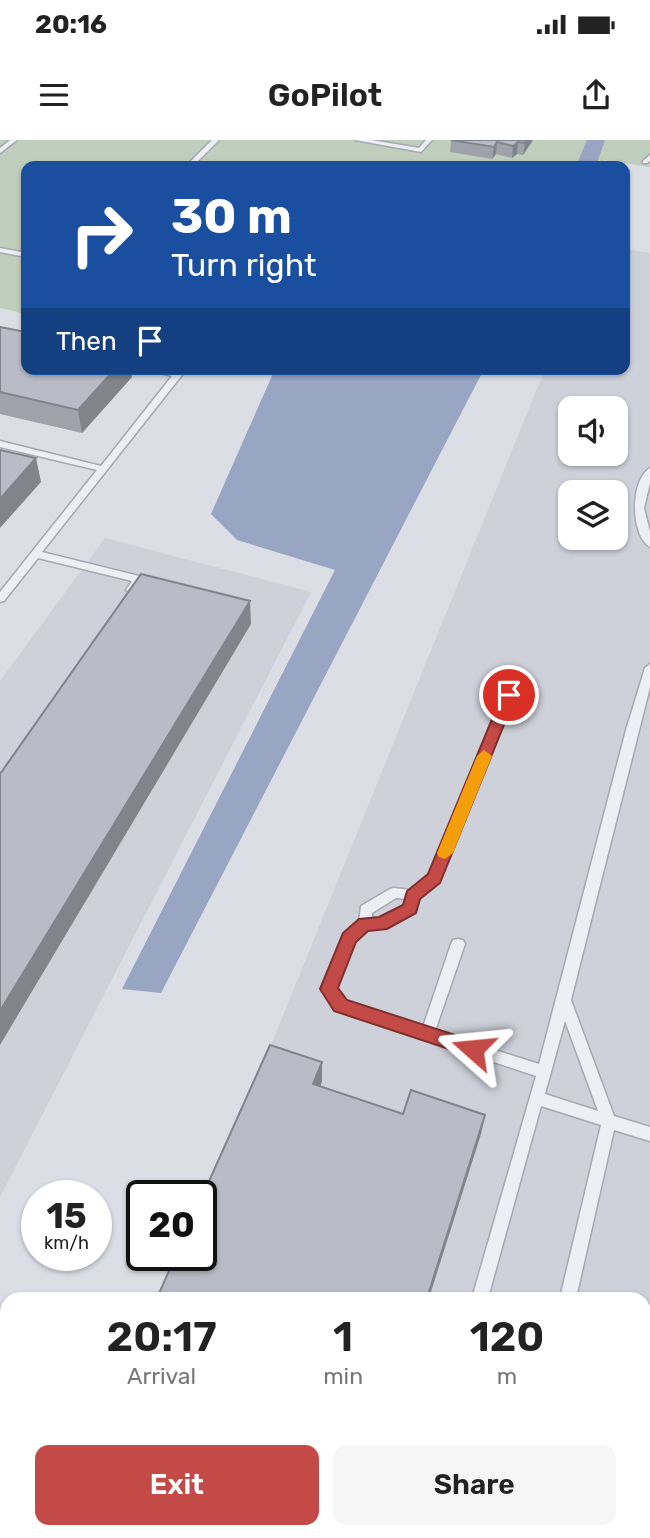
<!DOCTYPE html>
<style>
body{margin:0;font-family:Rubik,sans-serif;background:#f6f6f6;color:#222;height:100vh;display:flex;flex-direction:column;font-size:26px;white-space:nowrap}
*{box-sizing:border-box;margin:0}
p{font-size:23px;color:#767676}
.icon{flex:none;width:38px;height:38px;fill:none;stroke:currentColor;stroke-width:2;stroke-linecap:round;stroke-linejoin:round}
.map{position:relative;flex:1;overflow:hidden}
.sheet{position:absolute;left:0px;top:1152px;width:651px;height:247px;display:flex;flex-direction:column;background:#fff;border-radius:21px 21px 0 0;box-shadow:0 2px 5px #0004}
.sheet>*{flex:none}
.top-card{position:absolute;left:21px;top:21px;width:609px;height:214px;border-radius:14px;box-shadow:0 2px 5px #0004;background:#1a4fa0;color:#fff;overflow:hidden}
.buttons{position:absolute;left:558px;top:256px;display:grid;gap:14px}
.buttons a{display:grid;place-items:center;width:70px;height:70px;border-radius:14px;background:#fff;box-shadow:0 2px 5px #0004;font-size:35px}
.speed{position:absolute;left:21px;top:1040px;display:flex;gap:14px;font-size:35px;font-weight:700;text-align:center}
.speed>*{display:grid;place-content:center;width:91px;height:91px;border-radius:50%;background:#fff;box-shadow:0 2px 5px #0004;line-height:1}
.speed small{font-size:18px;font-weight:400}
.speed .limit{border:4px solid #111;border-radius:10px;background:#fff;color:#111}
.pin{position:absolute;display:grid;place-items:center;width:60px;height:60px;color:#fff;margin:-30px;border:4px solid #fff;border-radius:50%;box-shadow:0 2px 7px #0007}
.me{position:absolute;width:77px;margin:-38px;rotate:288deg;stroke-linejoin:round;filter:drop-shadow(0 0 5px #0008)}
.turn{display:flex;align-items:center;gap:24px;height:147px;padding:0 35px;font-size:32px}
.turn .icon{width:91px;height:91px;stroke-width:2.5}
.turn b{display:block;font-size:49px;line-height:60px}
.then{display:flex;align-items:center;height:66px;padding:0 35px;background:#0003;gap:14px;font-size:26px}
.eta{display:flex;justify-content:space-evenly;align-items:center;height:119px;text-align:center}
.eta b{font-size:42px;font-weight:600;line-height:49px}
.primary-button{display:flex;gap:14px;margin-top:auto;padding:14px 35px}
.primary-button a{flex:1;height:80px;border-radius:14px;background:#c44a47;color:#fff;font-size:28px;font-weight:600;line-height:80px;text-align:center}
.primary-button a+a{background:#f6f6f6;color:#222}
.status{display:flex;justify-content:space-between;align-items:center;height:49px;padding:0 35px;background:#fff;direction:ltr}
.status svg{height:19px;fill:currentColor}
header{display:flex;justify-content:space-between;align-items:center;height:91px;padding:0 35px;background:#fff;font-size:32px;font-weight:600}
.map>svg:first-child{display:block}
.built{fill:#ced0da;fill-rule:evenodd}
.green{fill:#bfcebd}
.water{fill:#98a6c3}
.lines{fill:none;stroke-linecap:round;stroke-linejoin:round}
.canal{fill:#98a6c3;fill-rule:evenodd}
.lane-casing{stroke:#a6a8b2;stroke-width:3}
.lane{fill:#eeeff4;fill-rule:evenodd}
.wall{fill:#9fa2ab}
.shaded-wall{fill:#82848b}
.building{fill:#b9bcc7;stroke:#82848b;stroke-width:2}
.route{fill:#c44a47;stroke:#7f302e;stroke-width:2}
.slow{fill:#f59e0b}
</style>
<div class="status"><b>20:16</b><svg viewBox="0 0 49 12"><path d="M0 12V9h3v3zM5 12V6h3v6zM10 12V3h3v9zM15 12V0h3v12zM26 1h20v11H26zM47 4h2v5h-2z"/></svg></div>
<header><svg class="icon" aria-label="menu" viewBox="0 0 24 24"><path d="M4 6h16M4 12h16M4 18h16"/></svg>GoPilot<svg class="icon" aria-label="share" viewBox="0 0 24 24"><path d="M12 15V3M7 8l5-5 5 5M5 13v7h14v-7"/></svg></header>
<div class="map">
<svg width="650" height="1398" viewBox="0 0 650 1398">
<rect width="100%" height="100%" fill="#dcdee5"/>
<g class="built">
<path d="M 625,109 L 650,113 L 650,1398 L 72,1398 L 75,1391 L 644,1391 L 644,1158 L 169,1158 L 201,1115 L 201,1078 L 545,229 L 625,229 ZM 570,268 L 616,268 L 616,313 L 570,313 ZM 570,352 L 616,352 L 616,397 L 570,397 Z"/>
<polygon points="105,398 311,452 0,1057 0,541"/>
</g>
<polygon class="green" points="0,0 650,0 650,27 604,20 601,26 26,26 26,174 0,168"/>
<polygon class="water" points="275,229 484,229 161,853 122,849 335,430 237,400 211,374"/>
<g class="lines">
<polygon class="canal" points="587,0 605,0 596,26 576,26"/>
<defs>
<g id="lane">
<polygon points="10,0 17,0 0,13 0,8"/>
<polygon points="212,0 219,0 193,26 186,26"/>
<polygon points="355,0 371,0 419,8 426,0 432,0 421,12"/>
<polygon points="650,15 650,21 647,23 643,23 643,21"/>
<polygon points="0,108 26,113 26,117 0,112"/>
<polygon points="144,229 162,229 182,235 42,412 139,436 144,439 135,452 131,453 126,450 132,441 38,418 4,461 0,462 0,452 97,330 0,307 0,301 101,326 172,236"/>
<path d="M 650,328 L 650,343 L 644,368 L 650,392 L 650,407 C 630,395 630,340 650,328 Z"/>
<path d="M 650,524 L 650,547 L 571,860 L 614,976 L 650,987 L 650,1001 L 614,990 L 576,1158 L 560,1158 L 601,985 L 541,966 L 488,1158 L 472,1158 L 536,936 L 336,870 L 322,849 L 344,794 L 359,782 L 361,766 L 390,749 L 394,748 L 411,750 L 429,735 L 503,555 L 509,551 L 513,552 L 515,555 L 438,742 L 419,758 L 415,772 L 386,788 L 368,789 L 354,801 L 336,848 L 346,862 L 423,887 L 451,804 L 453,800 L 458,799 L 463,800 L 465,804 L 435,891 L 539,924 L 626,590 L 645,528 ZM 396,758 L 406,759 L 404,765 L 379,779 L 372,779 L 372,773 ZM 565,881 L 598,971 L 545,954 Z"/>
<polygon points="407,1391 425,1391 423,1398 405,1398"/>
<polygon points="505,1391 523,1391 522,1398 504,1398"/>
</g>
</defs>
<use href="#lane" class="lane-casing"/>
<use href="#lane" class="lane"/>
</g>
<g class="wall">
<polygon points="451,0 533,0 523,15 517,14 512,18 496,14 492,19 450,12"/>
<polygon points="0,187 132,237 82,293 0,274"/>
</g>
<g class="shaded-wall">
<polygon points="526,0 533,0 523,15 525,3"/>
<polygon points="497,2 496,14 492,19 494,7"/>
<polygon points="518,2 517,14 512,18 513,6"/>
<polygon points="115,229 131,229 132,237 82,293 78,270"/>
<polygon points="36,318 41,342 0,388 0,359"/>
<polygon points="250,461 251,484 0,905 0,871"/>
<polygon points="322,922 322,942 313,964 313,944"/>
<polygon points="485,975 481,994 429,1158 427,1158"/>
</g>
<g class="building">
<polygon points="451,0 526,0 525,3 518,2 513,6 497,2 494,7"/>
<polygon points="0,187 26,192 26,229 115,229 78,270 0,252"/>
<polygon points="0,310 36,318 0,359"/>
<polygon points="141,434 250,461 0,871 0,634"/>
<polygon points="270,905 322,922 313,944 403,974 411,950 485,975 427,1158 157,1158 176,1115 201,1115 201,1059"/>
</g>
<polygon class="route" points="509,550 516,555 440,743 420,759 416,773 387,789 368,791 356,802 338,848 347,860 480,903 482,909 480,915 473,917 334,871 320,849 343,793 359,779 379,777 403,765 407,751 428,734 502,555"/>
<polygon class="slow" points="484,610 492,616 453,713 445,719 439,717 437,713 477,616"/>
</svg>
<div class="buttons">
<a><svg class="icon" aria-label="sound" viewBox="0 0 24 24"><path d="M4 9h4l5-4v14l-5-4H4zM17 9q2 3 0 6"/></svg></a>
<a><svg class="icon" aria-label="layers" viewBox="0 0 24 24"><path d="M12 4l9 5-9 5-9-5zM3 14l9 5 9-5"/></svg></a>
</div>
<div class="speed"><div>15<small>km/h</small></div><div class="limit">20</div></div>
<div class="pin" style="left:509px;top:555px;background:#d93025"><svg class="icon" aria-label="arrive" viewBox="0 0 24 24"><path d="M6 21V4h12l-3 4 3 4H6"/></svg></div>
<svg class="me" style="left:473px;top:909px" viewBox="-20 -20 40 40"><path d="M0-17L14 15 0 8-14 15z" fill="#c44a47" stroke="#fff" stroke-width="4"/></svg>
<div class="top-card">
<div class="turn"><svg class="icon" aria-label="right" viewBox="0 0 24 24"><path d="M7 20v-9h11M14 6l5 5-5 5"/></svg><div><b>30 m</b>Turn right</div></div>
<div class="then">Then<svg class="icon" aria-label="arrive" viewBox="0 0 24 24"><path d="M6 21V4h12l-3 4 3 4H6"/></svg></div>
</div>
<section class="sheet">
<div class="eta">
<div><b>20:17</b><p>Arrival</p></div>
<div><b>1</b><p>min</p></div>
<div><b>120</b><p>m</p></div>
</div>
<div class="primary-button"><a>Exit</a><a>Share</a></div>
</section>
</div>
